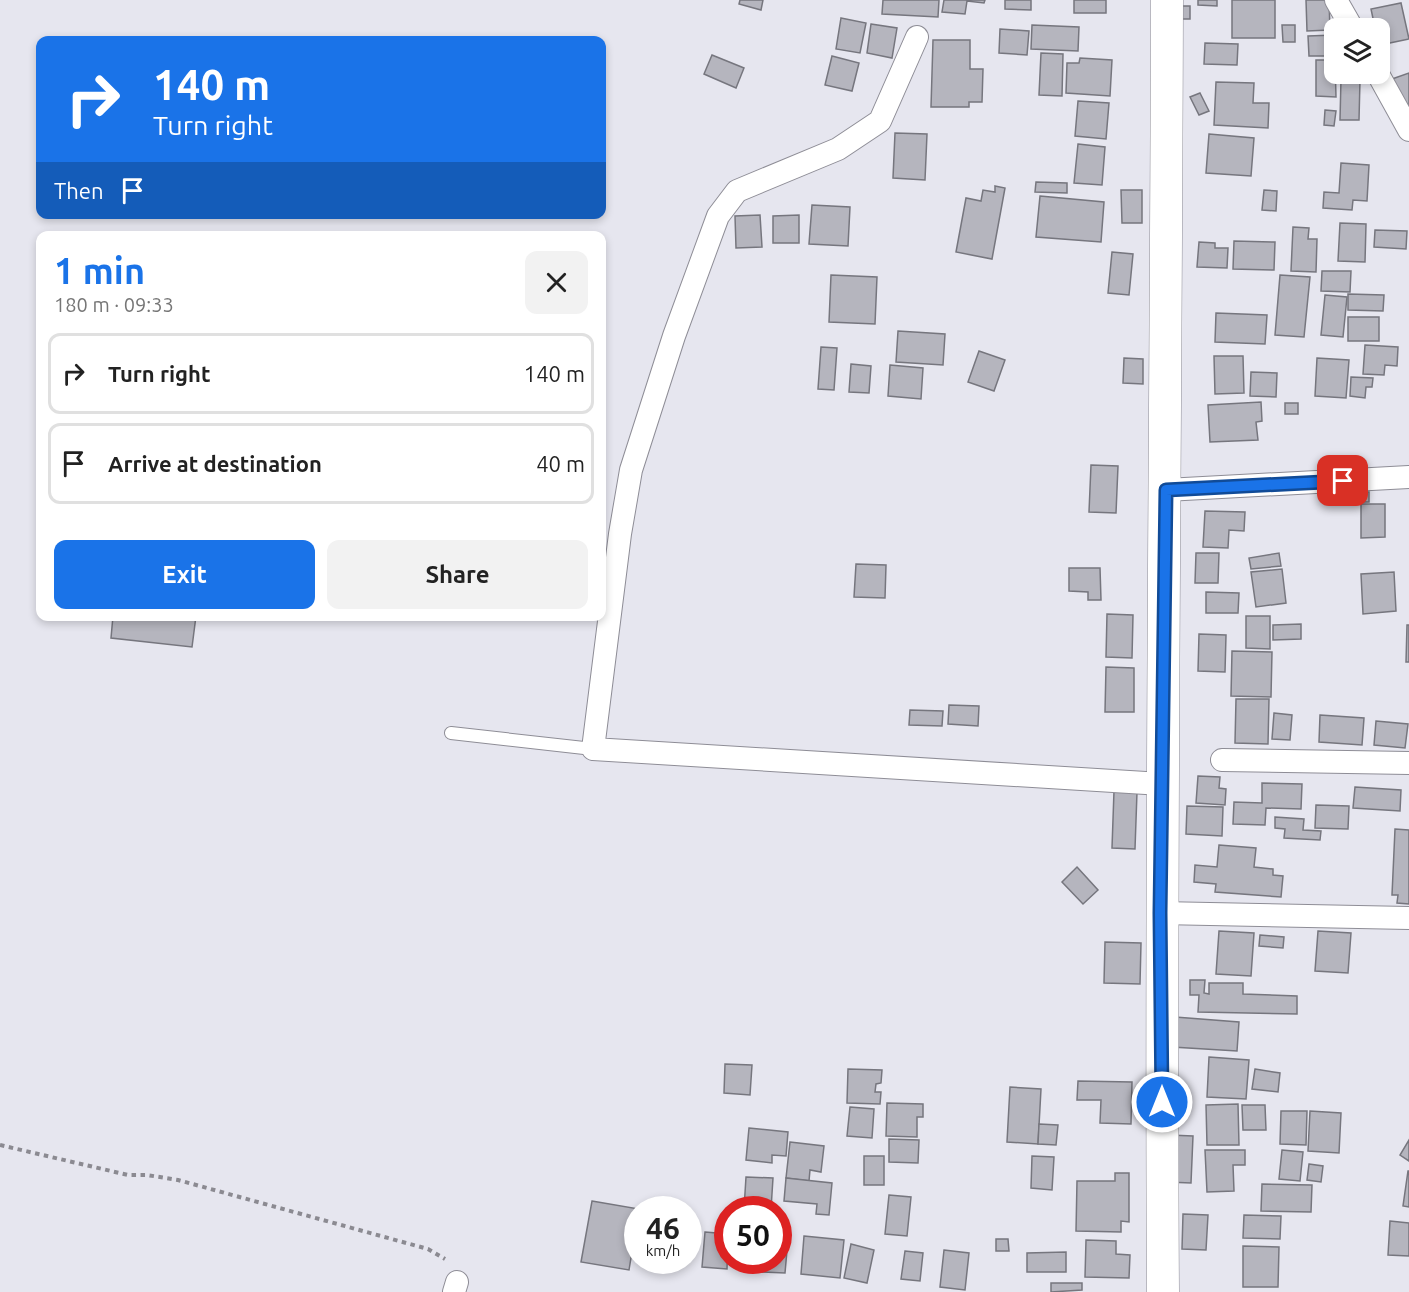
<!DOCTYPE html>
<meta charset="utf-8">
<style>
body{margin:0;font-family:Ubuntu,sans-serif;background:#f2f2f2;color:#222;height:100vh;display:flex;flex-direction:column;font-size:22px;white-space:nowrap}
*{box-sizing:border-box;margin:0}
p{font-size:20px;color:#767676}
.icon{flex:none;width:33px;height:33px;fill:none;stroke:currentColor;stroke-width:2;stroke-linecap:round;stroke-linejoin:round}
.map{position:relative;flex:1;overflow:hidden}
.drawer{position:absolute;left:36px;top:231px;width:570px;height:390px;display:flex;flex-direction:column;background:#fff;border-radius:12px;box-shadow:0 3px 9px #0003}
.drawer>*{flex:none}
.banner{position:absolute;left:36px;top:36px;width:570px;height:183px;border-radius:12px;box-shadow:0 3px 9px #0003;background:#1a73e8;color:#fff;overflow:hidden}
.tools{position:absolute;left:1324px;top:18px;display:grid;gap:12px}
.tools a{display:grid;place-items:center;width:66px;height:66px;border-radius:12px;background:#fff;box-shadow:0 3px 9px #0003;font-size:30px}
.speed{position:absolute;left:624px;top:1196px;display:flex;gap:12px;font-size:30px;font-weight:700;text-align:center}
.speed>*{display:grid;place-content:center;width:78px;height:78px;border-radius:50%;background:#fff;box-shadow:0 3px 9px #0003;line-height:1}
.speed small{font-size:15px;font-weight:400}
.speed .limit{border:9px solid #d22;background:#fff;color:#111}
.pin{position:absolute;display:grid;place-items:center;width:51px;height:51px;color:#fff;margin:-26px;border-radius:12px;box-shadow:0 3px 9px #0006}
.me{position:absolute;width:66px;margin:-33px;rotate:0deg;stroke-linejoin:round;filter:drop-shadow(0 0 4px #0008)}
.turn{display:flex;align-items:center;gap:21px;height:126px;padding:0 18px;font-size:27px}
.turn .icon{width:78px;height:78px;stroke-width:2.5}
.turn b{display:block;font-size:42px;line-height:51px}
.then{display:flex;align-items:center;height:57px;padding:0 18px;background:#0003;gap:12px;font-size:22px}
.round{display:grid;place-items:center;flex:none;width:63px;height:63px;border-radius:12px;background:#f2f2f2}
.summary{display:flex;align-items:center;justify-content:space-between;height:102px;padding:0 18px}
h1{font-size:36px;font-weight:700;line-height:45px;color:#1a73e8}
.cta{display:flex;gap:12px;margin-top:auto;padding:12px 18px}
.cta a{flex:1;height:69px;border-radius:12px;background:#1a73e8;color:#fff;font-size:24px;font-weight:700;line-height:69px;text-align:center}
.cta a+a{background:#f2f2f2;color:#222}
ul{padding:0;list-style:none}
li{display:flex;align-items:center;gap:18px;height:81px;margin:0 12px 9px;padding:0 6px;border:3px solid #e0e0e0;border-radius:12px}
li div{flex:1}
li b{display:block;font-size:22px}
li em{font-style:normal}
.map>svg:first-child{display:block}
.building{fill:#b5b5be;stroke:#76767e;stroke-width:1.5}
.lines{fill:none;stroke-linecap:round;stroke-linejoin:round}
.service-casing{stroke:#8e8d96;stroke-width:14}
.minor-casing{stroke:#8e8d96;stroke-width:24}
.secondary-casing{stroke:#8e8d96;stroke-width:33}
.path{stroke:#8b8a91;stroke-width:4;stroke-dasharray:4.5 4.5;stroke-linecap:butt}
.service{stroke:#fff;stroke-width:12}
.minor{stroke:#fff;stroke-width:22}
.secondary{stroke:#fff;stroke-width:32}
.route-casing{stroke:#114b97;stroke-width:15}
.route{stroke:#1a73e8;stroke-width:10}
</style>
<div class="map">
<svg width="1409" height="1292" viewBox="0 0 1409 1292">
<rect width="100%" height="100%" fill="#e6e6ef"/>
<g class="building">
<polygon points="740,0 763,0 761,10 739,4"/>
<polygon points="883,0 939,0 938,17 882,14"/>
<polygon points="944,0 985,0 984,3 967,1 965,14 942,12"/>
<polygon points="1005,0 1031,0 1031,10 1005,9"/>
<rect x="1074" y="0" width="32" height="13"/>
<polygon points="1198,0 1217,0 1217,6 1198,5"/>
<rect x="1232" y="0" width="43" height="38"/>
<polygon points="1306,0 1329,0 1330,30 1307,31"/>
<polygon points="1401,3 1409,39 1380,45 1380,28 1375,28 1371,9"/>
<rect x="1180" y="6" width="10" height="13"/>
<polygon points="841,18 866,23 860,53 836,49"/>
<polygon points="871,24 897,28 892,58 867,53"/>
<polygon points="1032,25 1079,27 1078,51 1031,49"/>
<polygon points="1282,25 1295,25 1295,42 1283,42"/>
<polygon points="1000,29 1029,31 1027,55 999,53"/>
<polygon points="1335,35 1335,56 1309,56 1308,36"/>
<polygon points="933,40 970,40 970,69 983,69 982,102 969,102 969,107 931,107"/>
<polygon points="1205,43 1238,44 1237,65 1204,64"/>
<polygon points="1041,53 1063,54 1062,96 1039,95"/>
<polygon points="712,55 744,68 736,88 704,74"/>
<polygon points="832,56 859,63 852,91 825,85"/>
<polygon points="1080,58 1112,60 1110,96 1066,93 1067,63 1079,63"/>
<polygon points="1316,60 1335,60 1336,97 1316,96"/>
<polygon points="1409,73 1409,123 1392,79"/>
<polygon points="1341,79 1360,80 1359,120 1340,120"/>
<polygon points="1216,82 1254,83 1253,103 1269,103 1268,128 1214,125"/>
<polygon points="1200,93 1209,111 1199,115 1190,97"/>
<polygon points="1078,101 1109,103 1106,139 1075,136"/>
<polygon points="1325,110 1336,111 1334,126 1324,125"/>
<polygon points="895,133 927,134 925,180 893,178"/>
<polygon points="1209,134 1254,138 1251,176 1206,173"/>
<polygon points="1078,144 1105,147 1102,185 1074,183"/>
<polygon points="1341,163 1369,165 1367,201 1353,200 1352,210 1323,208 1324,192 1339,193"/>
<polygon points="1036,182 1067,183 1067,193 1035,192"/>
<polygon points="995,186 1005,188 992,259 956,252 966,198 981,201 983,190 995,192"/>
<polygon points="1121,190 1142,190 1142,223 1122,223"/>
<polygon points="1264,190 1277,191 1276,211 1262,210"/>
<polygon points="1040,196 1104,202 1101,242 1036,237"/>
<polygon points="812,205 850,207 848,246 809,244"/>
<polygon points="760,215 762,247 736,248 735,216"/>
<polygon points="799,215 799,243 773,243 773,216"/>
<polygon points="1340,223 1366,224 1365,262 1338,261"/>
<polygon points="1293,227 1309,228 1308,239 1317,239 1316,272 1291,271"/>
<polygon points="1375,230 1407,231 1406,249 1374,247"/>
<polygon points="1234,241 1275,242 1274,270 1233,269"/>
<polygon points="1199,242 1215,243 1215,248 1228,248 1227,268 1197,267"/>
<polygon points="1112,252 1133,254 1129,295 1108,293"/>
<polygon points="1322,271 1351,271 1350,292 1321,291"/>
<polygon points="831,275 877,277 875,324 829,322"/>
<polygon points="1280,275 1310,277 1304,337 1275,335"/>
<polygon points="1348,294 1384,295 1383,311 1348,310"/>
<polygon points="1325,295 1347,297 1343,337 1321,335"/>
<polygon points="1216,313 1267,315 1265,344 1215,342"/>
<rect x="1348" y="317" width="31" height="24"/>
<polygon points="898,331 945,334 943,365 896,362"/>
<polygon points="1365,345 1398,347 1397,366 1385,365 1384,375 1363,374"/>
<polygon points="821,347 837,348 834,390 818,389"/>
<polygon points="979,351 1005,360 994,391 968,382"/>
<polygon points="1214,356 1243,356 1244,393 1215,394"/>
<polygon points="1124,358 1143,359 1143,384 1123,383"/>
<polygon points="1317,358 1349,360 1346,398 1315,396"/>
<polygon points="851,364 871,366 869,393 849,392"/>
<polygon points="890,365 923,368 921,399 888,396"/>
<polygon points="1251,372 1277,373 1276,397 1250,396"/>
<polygon points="1351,377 1373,378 1372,387 1366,387 1365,398 1350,396"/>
<polygon points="1261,402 1262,421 1256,422 1258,440 1210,442 1208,405"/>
<rect x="1285" y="403" width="13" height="11"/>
<polygon points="1091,465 1118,466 1116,513 1089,512"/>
<rect x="1355" y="492" width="14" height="10"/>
<polygon points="1361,504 1385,504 1385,537 1361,538"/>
<polygon points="1205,511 1245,512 1244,531 1229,530 1228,548 1203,547"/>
<polygon points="1196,553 1219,553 1218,583 1195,583"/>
<polygon points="1279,553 1281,566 1251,569 1249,558"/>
<polygon points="856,564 886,565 885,598 854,597"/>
<polygon points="1069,568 1100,568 1101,600 1088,600 1088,592 1069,591"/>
<polygon points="1282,569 1286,603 1256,607 1251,572"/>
<polygon points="1394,572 1396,611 1363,614 1361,574"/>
<polygon points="1206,592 1239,593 1238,613 1206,613"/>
<polygon points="1107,614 1133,615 1132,658 1106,657"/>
<polygon points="113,616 196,616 192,647 111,638"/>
<polygon points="1246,616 1270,616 1270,649 1246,648"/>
<polygon points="1301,624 1301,639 1273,640 1273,625"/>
<polygon points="1407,625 1409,625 1409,662 1406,662"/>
<polygon points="1199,634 1226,635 1225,672 1198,671"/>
<polygon points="1232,651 1272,652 1271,697 1231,696"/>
<polygon points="1106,667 1134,668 1134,712 1105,712"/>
<polygon points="1236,699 1269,699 1268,744 1235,743"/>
<polygon points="949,705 979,706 978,726 948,724"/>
<polygon points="910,710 943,711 942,726 909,725"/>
<polygon points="1274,713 1292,715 1290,740 1272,739"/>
<polygon points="1320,715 1364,718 1362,745 1319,742"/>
<polygon points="1376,721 1408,724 1405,748 1374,745"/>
<polygon points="1198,776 1220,777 1219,788 1226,789 1225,805 1196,803"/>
<polygon points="1262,783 1302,784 1301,809 1266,808 1265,825 1233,824 1234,802 1262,803"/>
<polygon points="1355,787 1401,790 1400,811 1353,808"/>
<polygon points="1114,791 1137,792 1135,849 1112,848"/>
<polygon points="1316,805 1349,806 1348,829 1315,828"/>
<polygon points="1187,806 1223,807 1222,836 1186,834"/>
<polygon points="1275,817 1304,819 1303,830 1321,831 1320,840 1284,838 1285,829 1275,828"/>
<polygon points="1395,829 1409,830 1409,904 1397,903 1398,895 1392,895"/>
<polygon points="1219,845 1256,848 1254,867 1273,869 1273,875 1283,876 1281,897 1215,892 1216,884 1194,882 1195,865 1217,867"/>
<polygon points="1077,867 1098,890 1083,904 1062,882"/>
<polygon points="1219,931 1254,933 1251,976 1216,974"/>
<polygon points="1318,931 1351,933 1348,973 1315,971"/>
<polygon points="1260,935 1284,937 1283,948 1259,946"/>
<polygon points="1105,942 1141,943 1140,984 1104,983"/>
<polygon points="1190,980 1205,980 1204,993 1209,994 1209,983 1243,983 1243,994 1297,996 1297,1014 1198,1012 1199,995 1190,995"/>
<polygon points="1175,1017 1239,1022 1237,1051 1172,1047"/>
<polygon points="1209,1057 1249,1060 1246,1099 1207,1097"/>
<polygon points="725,1064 752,1065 750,1095 724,1093"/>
<polygon points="848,1069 882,1070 881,1083 876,1084 875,1092 881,1092 880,1104 847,1103"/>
<polygon points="1255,1069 1280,1073 1278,1092 1252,1089"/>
<polygon points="1078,1081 1132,1082 1131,1124 1100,1123 1101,1100 1077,1100"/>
<polygon points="1010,1087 1041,1089 1038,1144 1007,1142"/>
<polygon points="887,1103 923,1104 923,1117 917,1117 917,1137 886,1136"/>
<polygon points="1238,1104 1239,1145 1207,1145 1206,1105"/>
<polygon points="1242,1105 1265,1105 1266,1130 1243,1130"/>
<polygon points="850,1107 874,1109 872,1138 847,1136"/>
<polygon points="1281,1111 1307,1111 1306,1145 1280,1144"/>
<polygon points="1310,1111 1341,1113 1339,1153 1308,1151"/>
<polygon points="1039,1124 1058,1125 1056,1145 1038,1144"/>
<polygon points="749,1128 788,1132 786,1156 772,1155 772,1163 746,1160"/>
<polygon points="1169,1135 1193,1136 1191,1183 1167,1182"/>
<polygon points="889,1139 919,1140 918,1163 889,1162"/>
<polygon points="1409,1140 1409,1161 1400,1155"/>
<polygon points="790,1142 824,1146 821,1172 810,1170 809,1181 786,1178"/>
<polygon points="1205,1150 1245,1150 1245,1165 1233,1165 1234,1191 1207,1192"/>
<polygon points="1282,1150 1303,1152 1300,1181 1279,1179"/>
<rect x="864" y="1156" width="20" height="29"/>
<polygon points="1032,1156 1054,1157 1052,1190 1031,1188"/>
<polygon points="1309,1164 1323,1166 1321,1182 1307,1180"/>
<polygon points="1408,1171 1409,1171 1409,1207 1403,1206"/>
<polygon points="1115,1173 1129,1173 1129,1222 1121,1221 1121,1232 1076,1231 1077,1181 1115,1181"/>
<polygon points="746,1177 773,1178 771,1209 744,1209"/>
<polygon points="786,1178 832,1183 829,1215 816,1214 817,1204 784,1201"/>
<polygon points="1262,1184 1312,1185 1311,1212 1261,1211"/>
<polygon points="889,1195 911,1197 907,1236 885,1234"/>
<polygon points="592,1201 639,1209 629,1270 581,1262"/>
<polygon points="1183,1214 1208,1215 1206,1250 1182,1249"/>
<polygon points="1244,1215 1281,1216 1280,1239 1243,1238"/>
<polygon points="1390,1221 1409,1223 1409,1256 1388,1255"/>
<polygon points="705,1232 728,1234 727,1269 702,1267"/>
<polygon points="804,1236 844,1240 840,1278 801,1274"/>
<polygon points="778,1238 788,1239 785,1273 761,1272 762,1260 778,1260"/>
<polygon points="996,1239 1008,1239 1009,1251 996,1251"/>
<polygon points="1086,1240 1116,1241 1116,1254 1130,1255 1129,1278 1085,1277"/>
<polygon points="851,1244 874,1250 867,1283 844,1278"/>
<polygon points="1243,1246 1279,1247 1278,1287 1243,1287"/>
<polygon points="944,1250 969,1253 965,1290 940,1287"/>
<polygon points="905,1251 923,1253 920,1281 901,1279"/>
<polygon points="1066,1252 1066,1272 1027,1272 1027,1253"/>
<polygon points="1051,1283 1082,1283 1082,1290 1051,1292"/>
</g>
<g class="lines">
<defs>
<polyline id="service" points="451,733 593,749"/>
<g id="minor">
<polyline points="1336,0 1352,28"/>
<polyline points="917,37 880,121 838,149 737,191 718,216 674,336 631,470 620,534 593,749 1162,784"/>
<polyline points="1378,74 1409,130"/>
<polyline points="1166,490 1409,477"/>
<polyline points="1222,760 1409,763"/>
<polyline points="1160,913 1409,918"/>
<polyline points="454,1292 457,1282"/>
</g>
<path id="secondary" d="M 1163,1292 C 1160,861 1166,431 1167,0"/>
</defs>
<use href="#service" class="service-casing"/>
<use href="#minor" class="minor-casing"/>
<use href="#secondary" class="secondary-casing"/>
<polyline class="path" points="0,1145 128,1175 147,1175 178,1180 428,1249 445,1259"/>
<use href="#service" class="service"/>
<use href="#minor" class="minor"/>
<use href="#secondary" class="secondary"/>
</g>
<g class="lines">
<defs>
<polyline id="route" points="1162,1102 1160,913 1166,490 1343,481"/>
</defs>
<use href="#route" class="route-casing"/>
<use href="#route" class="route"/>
</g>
</svg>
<div class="tools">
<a><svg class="icon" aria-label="layers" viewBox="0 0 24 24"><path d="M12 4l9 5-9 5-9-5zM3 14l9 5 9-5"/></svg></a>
</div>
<div class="speed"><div>46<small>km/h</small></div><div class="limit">50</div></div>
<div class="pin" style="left:1343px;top:481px;background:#d93025"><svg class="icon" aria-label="arrive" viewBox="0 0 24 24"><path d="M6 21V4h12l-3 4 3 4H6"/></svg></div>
<svg class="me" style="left:1162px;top:1102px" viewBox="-20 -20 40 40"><circle r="17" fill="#1a73e8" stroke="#fff" stroke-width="3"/><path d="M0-11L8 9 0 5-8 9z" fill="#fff"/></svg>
<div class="banner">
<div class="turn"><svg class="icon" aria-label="right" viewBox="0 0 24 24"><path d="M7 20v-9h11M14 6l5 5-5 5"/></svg><div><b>140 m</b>Turn right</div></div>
<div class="then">Then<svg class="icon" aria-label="arrive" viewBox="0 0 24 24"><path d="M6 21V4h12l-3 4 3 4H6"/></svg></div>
</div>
<section class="drawer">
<div class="summary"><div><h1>1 min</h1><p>180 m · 09:33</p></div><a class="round"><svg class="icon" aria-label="close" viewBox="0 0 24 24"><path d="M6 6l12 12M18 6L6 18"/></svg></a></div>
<ul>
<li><svg class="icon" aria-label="right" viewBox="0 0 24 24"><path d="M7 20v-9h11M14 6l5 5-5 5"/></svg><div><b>Turn right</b></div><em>140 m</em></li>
<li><svg class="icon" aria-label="arrive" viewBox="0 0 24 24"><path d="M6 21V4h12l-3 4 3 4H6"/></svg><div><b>Arrive at destination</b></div><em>40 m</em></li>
</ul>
<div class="cta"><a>Exit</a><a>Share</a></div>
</section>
</div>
